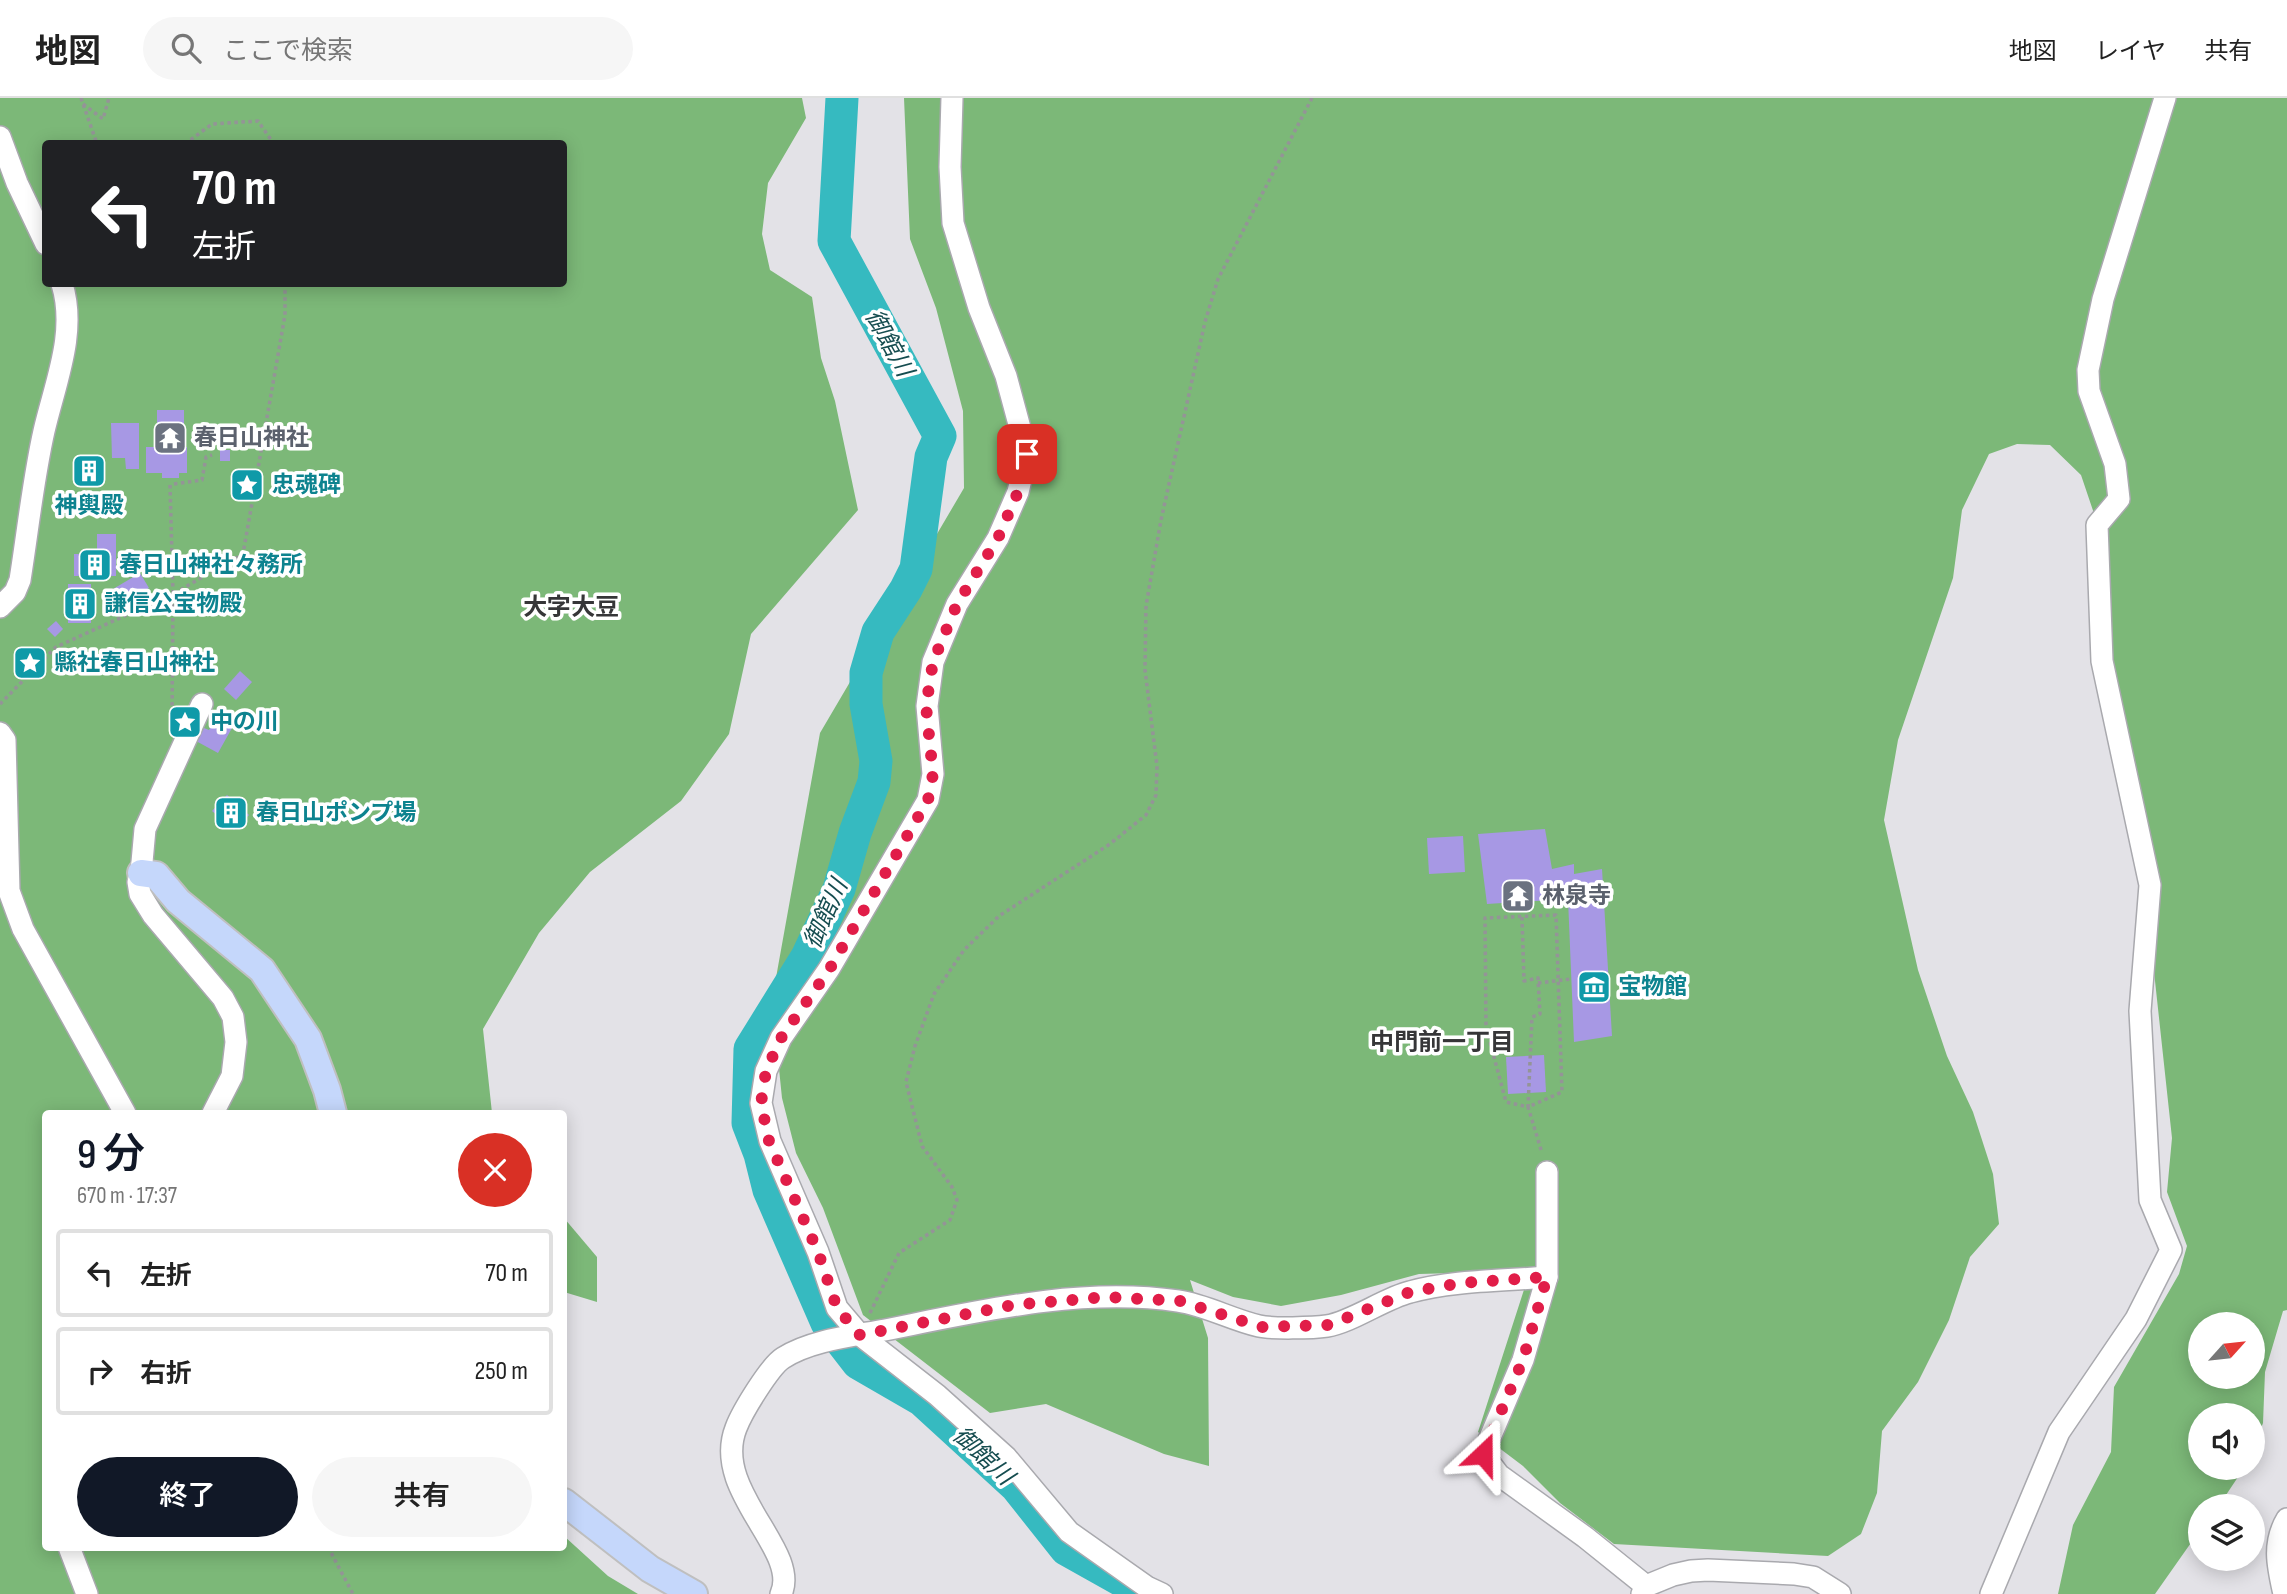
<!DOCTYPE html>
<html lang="ja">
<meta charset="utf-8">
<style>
body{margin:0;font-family:"Sofia Sans Condensed","Noto Sans JP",sans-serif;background:#f6f6f6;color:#222;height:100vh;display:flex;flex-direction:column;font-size:26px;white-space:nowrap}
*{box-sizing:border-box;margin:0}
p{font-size:23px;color:#767676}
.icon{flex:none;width:38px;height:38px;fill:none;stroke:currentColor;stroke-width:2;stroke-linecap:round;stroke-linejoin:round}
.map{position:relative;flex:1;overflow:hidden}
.drawer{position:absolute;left:42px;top:1012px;width:525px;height:441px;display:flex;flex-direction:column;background:#fff;border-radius:7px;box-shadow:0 4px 18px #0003}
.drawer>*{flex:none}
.top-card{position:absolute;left:42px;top:42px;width:525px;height:147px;border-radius:7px;box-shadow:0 4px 18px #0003;background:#202124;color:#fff;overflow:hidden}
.needle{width:46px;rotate:63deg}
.fabs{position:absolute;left:2188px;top:1214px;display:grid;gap:14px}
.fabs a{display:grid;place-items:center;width:77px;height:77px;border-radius:50%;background:#fff;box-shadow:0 4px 18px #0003;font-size:35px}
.pin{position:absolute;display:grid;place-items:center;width:60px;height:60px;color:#fff;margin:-30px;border-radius:14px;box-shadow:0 4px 10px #0006}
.me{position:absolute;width:77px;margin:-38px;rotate:23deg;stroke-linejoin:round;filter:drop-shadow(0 0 5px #0008)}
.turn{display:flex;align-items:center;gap:24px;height:147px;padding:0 35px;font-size:32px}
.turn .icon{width:91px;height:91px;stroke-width:2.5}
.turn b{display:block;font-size:49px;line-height:60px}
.round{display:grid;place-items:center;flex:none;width:74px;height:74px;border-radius:37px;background:#f6f6f6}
.head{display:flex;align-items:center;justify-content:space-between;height:119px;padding:0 35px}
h1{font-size:42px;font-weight:600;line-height:52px;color:#111827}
.action{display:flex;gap:14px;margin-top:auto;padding:14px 35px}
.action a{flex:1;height:80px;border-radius:42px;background:#111827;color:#fff;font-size:28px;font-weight:600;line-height:80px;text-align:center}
.action a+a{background:#f6f6f6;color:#222}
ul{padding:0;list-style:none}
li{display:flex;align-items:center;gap:21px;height:88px;margin:0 14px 10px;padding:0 21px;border:4px solid #e0e0e0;border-radius:7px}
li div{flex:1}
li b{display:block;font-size:26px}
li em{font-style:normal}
header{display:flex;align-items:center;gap:42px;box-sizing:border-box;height:98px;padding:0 35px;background:#fff;border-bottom:2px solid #e0e0e0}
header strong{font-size:33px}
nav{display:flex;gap:38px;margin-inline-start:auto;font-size:24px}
.search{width:490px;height:63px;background:#f6f6f6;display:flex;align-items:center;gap:18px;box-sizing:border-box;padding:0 24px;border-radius:38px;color:#767676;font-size:26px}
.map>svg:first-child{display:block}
.forest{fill:#7cb878;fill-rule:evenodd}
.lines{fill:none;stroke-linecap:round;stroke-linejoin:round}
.river{stroke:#36bac0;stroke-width:33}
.building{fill:#a798e4}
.minor-casing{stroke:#a9a9ae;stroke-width:24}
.major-casing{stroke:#bfbfbf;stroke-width:30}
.path{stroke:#949497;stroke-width:3.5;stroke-dasharray:3.5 3.5;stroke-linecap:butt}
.minor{stroke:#fff;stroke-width:21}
.major{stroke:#c5d7fb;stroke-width:26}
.route{stroke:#e11d48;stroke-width:12;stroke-dasharray:0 21.6}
.labels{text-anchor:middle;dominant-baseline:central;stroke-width:7;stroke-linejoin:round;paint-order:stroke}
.worship-label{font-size:23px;font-weight:bold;fill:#5b616d;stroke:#fff;text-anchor:start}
.culture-label{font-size:23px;font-weight:bold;fill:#0d838f;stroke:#fff;text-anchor:start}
.water-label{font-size:24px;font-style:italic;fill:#164d50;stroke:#fff}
.neighbourhood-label{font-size:24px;font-weight:bold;fill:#363638;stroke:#fff}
</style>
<header>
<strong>地図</strong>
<div class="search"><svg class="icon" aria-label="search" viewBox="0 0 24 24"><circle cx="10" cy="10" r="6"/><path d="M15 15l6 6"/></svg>ここで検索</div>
<nav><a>地図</a><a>レイヤ</a><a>共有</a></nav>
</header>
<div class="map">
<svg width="2287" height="1496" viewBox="0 0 2287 1496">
<rect width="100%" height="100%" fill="#e3e2e7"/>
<g class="forest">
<path d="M 0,0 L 802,0 L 806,20 L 768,85 L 762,136 L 770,172 L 812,199 L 821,260 L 835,303 L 858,412 L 751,536 L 729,636 L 681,703 L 590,774 L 539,835 L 483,931 L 492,1015 L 46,1015 L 46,1449 L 564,1449 L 564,1438 L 608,1478 L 638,1496 L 0,1496 ZM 46,46 L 564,46 L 564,186 L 46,186 Z"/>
<path d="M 904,0 L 2287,0 L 2287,1212 L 2283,1213 L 2265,1274 L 2263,1325 L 2252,1354 L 2252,1318 L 2200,1318 L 2200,1370 L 2244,1370 L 2218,1409 L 2200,1409 L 2200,1432 L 2155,1496 L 2058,1496 L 2073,1427 L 2111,1354 L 2114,1289 L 2179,1176 L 2187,1148 L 2167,1094 L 2172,1040 L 2135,698 L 2107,552 L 2107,454 L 2081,377 L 2050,347 L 2017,346 L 1989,356 L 1962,412 L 1953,480 L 1898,642 L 1884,722 L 1918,872 L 1947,958 L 1973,1014 L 1993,1076 L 1999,1126 L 1970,1159 L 1949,1222 L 1918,1284 L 1882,1333 L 1877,1395 L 1861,1436 L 1828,1458 L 1614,1446 L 1560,1405 L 1523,1368 L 1478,1334 L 1530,1173 L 1419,1176 L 1341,1197 L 1281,1208 L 1233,1199 L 1190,1182 L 1208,1240 L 1209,1368 L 1164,1356 L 1046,1306 L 990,1315 L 863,1217 L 823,1110 L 796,1055 L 782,1000 L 772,902 L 820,635 L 964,390 L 963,313 L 936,210 L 910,141 ZM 2200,1227 L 2252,1227 L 2252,1279 L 2200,1279 Z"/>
<polygon points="564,1120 597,1159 597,1204 564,1194"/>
</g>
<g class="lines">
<polyline class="river" points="842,0 834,143 940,338 931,359 916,471 906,491 878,534 866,575 866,606 876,663 874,684 855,735 839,791 807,859 750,951 748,1025 760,1056 769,1092 827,1225 858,1265 922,1302 1016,1388 1066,1451 1146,1496"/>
</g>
<g class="building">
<polygon points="157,312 184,312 184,332 179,332 179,349 187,349 187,375 179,375 179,380 162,380 162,375 146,375 146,349 162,349 162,332 157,332"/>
<polygon points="111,325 139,325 139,371 126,371 125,360 112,360"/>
<rect x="220" y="352" width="10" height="11"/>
<rect x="83" y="366" width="12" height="13"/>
<polygon points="97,436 116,436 116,478 74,478 74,456 97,456"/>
<polygon points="140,475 149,490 112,512 103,497"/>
<rect x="68" y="486" width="23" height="39"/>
<polygon points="56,523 63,531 55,539 47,531"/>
<polygon points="240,573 252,584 236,602 224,591"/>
<polygon points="215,621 232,630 218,655 196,643 204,630 209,632"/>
<polygon points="227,697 249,717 234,732 212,713"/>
<polygon points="1545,731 1552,771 1574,766 1574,776 1602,771 1612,938 1574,944 1568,801 1487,806 1478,736"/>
<polygon points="1463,738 1465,774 1429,776 1427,740"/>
<polygon points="1544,957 1546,994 1508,996 1506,959"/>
</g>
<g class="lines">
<defs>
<g id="minor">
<polyline points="952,0 950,69 953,125 979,210 1006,278 1027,356 1018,394 998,440 957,506 933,564 927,608 933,676 928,702 829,871 781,940 766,973 761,1005 770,1043 818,1154 837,1210 860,1237 937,1297 1006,1359 1069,1434 1147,1489 1162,1496"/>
<polyline points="0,39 17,85 46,146"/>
<path d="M 0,509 L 15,494 L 20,482 C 28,432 33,382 44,333 C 55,285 77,235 62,186"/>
<polyline points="202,606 145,731 141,775 138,784 140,796 153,817 223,900 233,919 236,944 232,978 213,1015"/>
<polyline points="0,635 5,642 9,793 23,831 125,1015"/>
<polyline points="1547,1074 1547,1179 1523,1262 1483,1356 1499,1377 1585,1439 1646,1488"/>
<polyline points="69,1449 87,1496"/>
<path d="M 781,1496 C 801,1452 711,1393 736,1330 C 742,1314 770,1268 783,1260 C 811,1242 853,1238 885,1232 C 980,1213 1080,1189 1178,1203 C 1206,1207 1232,1222 1259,1228 C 1272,1231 1313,1230 1327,1228 C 1352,1224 1385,1200 1410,1194 C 1454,1182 1502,1183 1547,1179"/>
<polyline points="1642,1496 1646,1488 1673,1477 1691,1473 1708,1472 1794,1476 1813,1479 1840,1496"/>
<polyline points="1991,1496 2059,1334 2136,1221 2171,1152 2150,1102 2140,913 2150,787 2102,563 2097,427 2119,401 2115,366 2089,293 2088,272 2103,201 2165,0"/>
<path d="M 2284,1496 C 2278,1469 2272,1446 2287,1421"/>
</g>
<g id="major">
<polyline points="141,775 156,777 178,803 262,872 308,941 327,992 333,1015"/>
<polyline points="564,1404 650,1471 694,1496"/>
</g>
</defs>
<use href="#minor" class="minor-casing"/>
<use href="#major" class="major-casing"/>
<g class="path">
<polyline points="81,0 97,46"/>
<polyline points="83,6 103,21 109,0"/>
<polyline points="185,46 212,26 258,23 274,46"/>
<polyline points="174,386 202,382 206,359 212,357"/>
<polyline points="170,387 173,496 172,623"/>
<polyline points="0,606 56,549 173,496 243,456 285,217 285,186"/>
<polyline points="1522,819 1524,883 1538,880 1540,916 1532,919 1528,1009 1562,994 1556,817 1485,820 1486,929 1506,1004 1528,1009 1542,1055"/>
<polyline points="1538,885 1571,881"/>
<polyline points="870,1215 899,1155 950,1122 957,1102 952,1089 922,1048 906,984 915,948 934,896 964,852 999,818 1110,746 1146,717 1156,697 1157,668 1145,572 1146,508 1161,422 1205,224 1218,181 1312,0"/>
<polyline points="328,1449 353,1496"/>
</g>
<use href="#minor" class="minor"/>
<use href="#major" class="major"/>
</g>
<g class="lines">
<polyline class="route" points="1027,356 1018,394 998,440 957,506 933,564 926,608 933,676 928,702 829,872 781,940 766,973 761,1005 769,1043 818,1154 837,1210 860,1237 1013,1207 1106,1199 1180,1203 1261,1229 1329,1227 1410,1194 1462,1185 1547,1179 1523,1262 1483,1356"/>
</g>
<defs>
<symbol id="temple-square" viewBox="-11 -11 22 22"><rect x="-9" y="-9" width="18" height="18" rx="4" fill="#6b7280" stroke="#fff"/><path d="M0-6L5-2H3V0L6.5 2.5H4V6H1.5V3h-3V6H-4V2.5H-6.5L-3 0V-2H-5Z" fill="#fff"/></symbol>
<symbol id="building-square" viewBox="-11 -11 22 22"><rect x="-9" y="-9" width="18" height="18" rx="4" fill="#0f9aa8" stroke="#fff"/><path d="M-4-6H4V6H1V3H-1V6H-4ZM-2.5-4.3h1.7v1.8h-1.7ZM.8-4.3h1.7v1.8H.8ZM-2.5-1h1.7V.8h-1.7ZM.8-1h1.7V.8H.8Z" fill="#fff"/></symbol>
<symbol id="sight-square" viewBox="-11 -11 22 22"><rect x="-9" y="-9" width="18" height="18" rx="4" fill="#0f9aa8" stroke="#fff"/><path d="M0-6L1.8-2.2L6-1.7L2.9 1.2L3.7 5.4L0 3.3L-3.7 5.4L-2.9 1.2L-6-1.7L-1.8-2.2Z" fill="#fff"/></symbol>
<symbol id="museum-square" viewBox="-11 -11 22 22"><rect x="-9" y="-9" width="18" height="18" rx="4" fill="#0f9aa8" stroke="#fff"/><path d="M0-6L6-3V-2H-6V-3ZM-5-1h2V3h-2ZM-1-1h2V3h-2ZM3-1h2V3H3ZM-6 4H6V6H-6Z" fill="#fff"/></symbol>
</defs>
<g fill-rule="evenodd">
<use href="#temple-square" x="151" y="321" width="38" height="38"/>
<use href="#building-square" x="70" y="354" width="38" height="38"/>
<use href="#sight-square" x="228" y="368" width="38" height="38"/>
<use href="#building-square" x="76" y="448" width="38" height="38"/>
<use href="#building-square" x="61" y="487" width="38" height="38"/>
<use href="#sight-square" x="11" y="546" width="38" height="38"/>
<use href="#sight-square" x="166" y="605" width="38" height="38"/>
<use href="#building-square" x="212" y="696" width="38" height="38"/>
<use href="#temple-square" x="1499" y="779" width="38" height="38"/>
<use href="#museum-square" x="1575" y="870" width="38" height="38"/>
</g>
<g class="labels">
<g class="worship-label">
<text x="194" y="340">春日山神社</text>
<text x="1542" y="798">林泉寺</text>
</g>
<g class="culture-label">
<text x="272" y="387">忠魂碑</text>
<text x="89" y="408" text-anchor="middle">神輿殿</text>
<text x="119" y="467">春日山神社々務所</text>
<text x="104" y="506">謙信公宝物殿</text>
<text x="54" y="565">縣社春日山神社</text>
<text x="210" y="624">中の川</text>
<text x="256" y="715">春日山ポンプ場</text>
<text x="1618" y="889">宝物館</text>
</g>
<g class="water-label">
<text transform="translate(889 245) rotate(61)">御館川</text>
<text transform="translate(826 816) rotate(-66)">御館川</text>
<text transform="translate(983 1358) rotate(43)">御館川</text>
</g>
<g class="neighbourhood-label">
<text x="571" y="509">大字大豆</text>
<text x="1442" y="944">中門前一丁目</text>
</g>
</g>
</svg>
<div class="fabs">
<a><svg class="needle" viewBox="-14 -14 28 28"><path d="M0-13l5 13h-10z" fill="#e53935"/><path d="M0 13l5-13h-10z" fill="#767676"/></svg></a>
<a><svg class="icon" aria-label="sound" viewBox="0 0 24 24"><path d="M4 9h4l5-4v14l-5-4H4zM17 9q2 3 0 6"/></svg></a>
<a><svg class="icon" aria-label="layers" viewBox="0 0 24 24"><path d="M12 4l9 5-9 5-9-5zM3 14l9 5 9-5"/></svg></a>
</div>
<div class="pin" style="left:1027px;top:356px;background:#d93025"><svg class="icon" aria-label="arrive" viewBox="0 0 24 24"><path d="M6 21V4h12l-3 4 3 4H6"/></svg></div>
<svg class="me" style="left:1483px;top:1356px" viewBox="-20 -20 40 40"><path d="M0-17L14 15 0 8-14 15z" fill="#e11d48" stroke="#fff" stroke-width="4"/></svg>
<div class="top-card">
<div class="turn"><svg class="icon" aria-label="left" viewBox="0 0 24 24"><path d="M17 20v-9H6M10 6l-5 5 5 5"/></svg><div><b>70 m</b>左折</div></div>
</div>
<section class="drawer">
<div class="head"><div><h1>9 分</h1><p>670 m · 17:37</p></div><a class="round" style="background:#d93025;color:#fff"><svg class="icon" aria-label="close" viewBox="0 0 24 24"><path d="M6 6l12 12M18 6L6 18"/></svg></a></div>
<ul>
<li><svg class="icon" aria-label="left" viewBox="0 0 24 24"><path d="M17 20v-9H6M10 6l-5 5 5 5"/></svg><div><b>左折</b></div><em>70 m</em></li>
<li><svg class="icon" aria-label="right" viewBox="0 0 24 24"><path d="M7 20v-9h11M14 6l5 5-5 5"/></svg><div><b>右折</b></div><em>250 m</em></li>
</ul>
<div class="action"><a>終了</a><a>共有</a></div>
</section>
</div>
